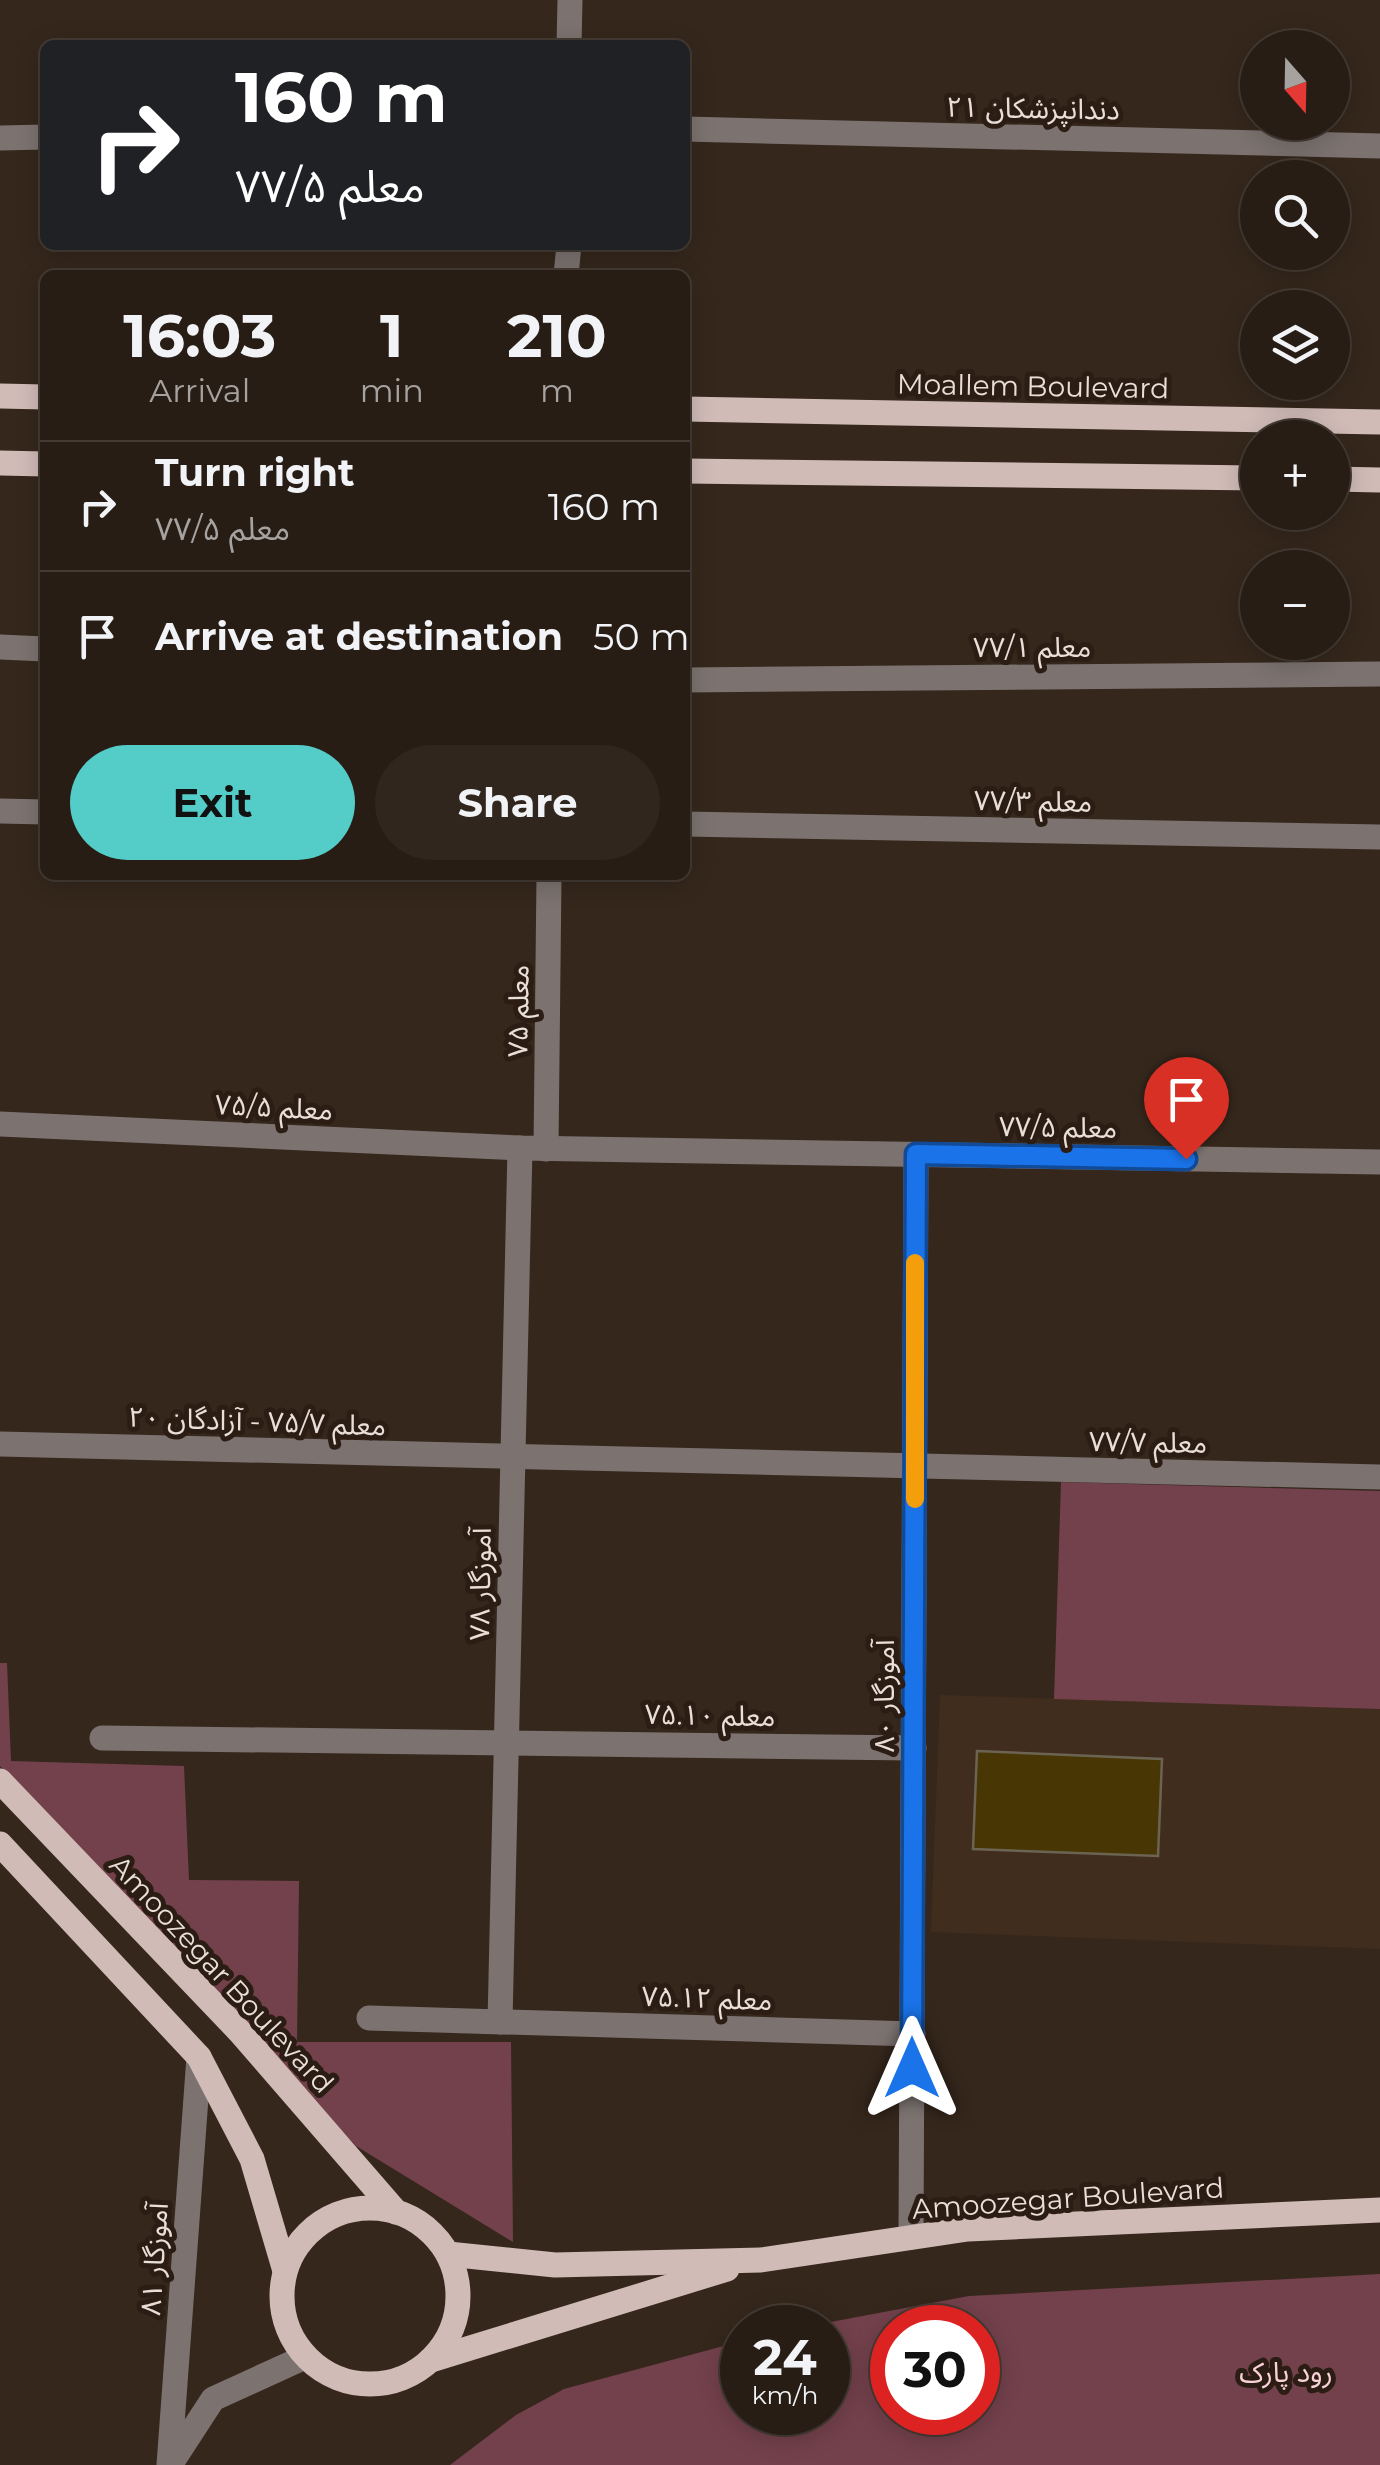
<!DOCTYPE html>
<meta charset="utf-8">
<style>
body{margin:0;font-family:Montserrat,"Noto Sans Arabic",sans-serif;background:#30261e;color:#f1f3f6;height:100vh;display:flex;flex-direction:column;font-size:38px;white-space:nowrap}
*{box-sizing:border-box;margin:0}
p{font-size:32px;color:#a5a2a0}
.icon{flex:none;width:55px;height:55px;fill:none;stroke:currentColor;stroke-width:2;stroke-linecap:round;stroke-linejoin:round}
.map{position:relative;flex:1;overflow:hidden}
.sheet{position:absolute;left:40px;top:270px;width:650px;height:610px;display:flex;flex-direction:column;background:#281d15;border-radius:15px;box-shadow:0 5px 25px #0003,0 0 0 2px #443b34}
.sheet>*{flex:none}
.hud{position:absolute;left:40px;top:40px;width:650px;height:210px;border-radius:15px;box-shadow:0 5px 25px #0003,0 0 0 2px #443b34;background:#202124;color:#fff;overflow:hidden}
.needle{width:65px;rotate:160deg}
.buttons{position:absolute;left:1240px;top:30px;display:grid;gap:20px}
.buttons a{display:grid;place-items:center;width:110px;height:110px;border-radius:50%;background:#281d15;box-shadow:0 5px 25px #0003,0 0 0 2px #443b34;font-size:50px}
.speed{position:absolute;left:720px;top:2305px;display:flex;gap:20px;font-size:50px;font-weight:700;text-align:center}
.speed>*{display:grid;place-content:center;width:130px;height:130px;border-radius:50%;background:#281d15;box-shadow:0 5px 25px #0003,0 0 0 2px #443b34;line-height:1}
.speed small{font-size:25px;font-weight:400}
.speed .limit{border:15px solid #d22;background:#fff;color:#111}
.pin{position:absolute;display:grid;place-items:center;width:85px;height:85px;color:#fff;margin:-102px -42px;border-radius:50% 50% 50% 0;rotate:-45deg;box-shadow:0 0 10px #0007}
.pin .icon{rotate:45deg}
.me{position:absolute;width:110px;margin:-55px;rotate:0deg;stroke-linejoin:round;filter:drop-shadow(0 0 8px #0008)}
.turn{display:flex;align-items:center;gap:35px;height:210px;padding:0 30px;font-size:45px}
.turn .icon{width:130px;height:130px;stroke-width:2.5}
.turn b{display:block;font-size:70px;line-height:85px}
.eta{display:flex;justify-content:space-evenly;align-items:center;height:170px;text-align:center}
.eta b{font-size:60px;font-weight:700;line-height:70px}
.primary-button{display:flex;gap:20px;margin-top:auto;padding:20px 30px}
.primary-button a{flex:1;height:115px;border-radius:60px;background:#54cdc8;color:#111;font-size:40px;font-weight:700;line-height:115px;text-align:center}
.primary-button a+a{background:#30261e;color:#f1f3f6}
ul{padding:0;list-style:none}
li{display:flex;align-items:center;gap:30px;height:130px;padding:0 30px;border-top:2px solid #443b34}
li div{flex:1}
li b{display:block;font-size:38px}
li em{font-style:normal}
.map>svg:first-child{display:block}
.built{fill:#412d1e}
.green{fill:#73414c;fill-rule:evenodd}
.building{fill:#493605;stroke:#6c6452;stroke-width:2.5}
.lines{fill:none;stroke-linecap:round;stroke-linejoin:round}
.minor{stroke:#7c7370;stroke-width:25}
.major{stroke:#d0bbb7;stroke-width:25}
.route-casing{stroke:#114b97;stroke-width:25}
.route{stroke:#1a73e8;stroke-width:18}
.slow{stroke:#f59e0b;stroke-width:18}
.labels{text-anchor:middle;dominant-baseline:central;stroke-width:10;stroke-linejoin:round;paint-order:stroke}
.street-label{font-size:28px;fill:#e9dfd8;stroke:#2b1d13}
.park-label{font-size:28px;fill:#f9d1d9;stroke:#2b1d13}
</style>
<div class="map">
<svg width="1380" height="2465" viewBox="0 0 1380 2465">
<rect width="100%" height="100%" fill="#35271c"/>
<polygon class="built" points="940,1695 1380,1709 1380,1949 931,1932"/>
<g class="green">
<polygon points="1061,1482 1380,1491 1380,1709 1054,1699"/>
<polygon points="0,1663 7,1663 11,1761 184,1766 189,1880 299,1881 297,2042 511,2042 513,2242 356,2146 0,1766"/>
<path d="M 1380,2274 L 1380,2465 L 450,2465 L 516,2415 L 564,2389 L 742,2341 L 742,2412 L 828,2412 L 828,2328 L 804,2327 L 969,2296 ZM 892,2328 L 978,2328 L 978,2412 L 892,2412 Z"/>
</g>
<polygon class="building" points="977,1751 1162,1759 1158,1856 973,1849"/>
<g class="lines">
<g class="minor">
<polyline points="569,45 570,0"/>
<polyline points="685,129 1380,146"/>
<polyline points="0,138 45,137"/>
<polyline points="566,275 569,245"/>
<polyline points="0,647 45,649"/>
<polyline points="685,680 1380,674"/>
<polyline points="0,811 45,812"/>
<polyline points="685,824 1380,837"/>
<polyline points="0,1124 520,1148 1380,1162"/>
<polyline points="546,1149 549,875"/>
<polyline points="0,1444 1380,1477"/>
<polyline points="102,1738 914,1748"/>
<polyline points="369,2018 913,2034"/>
<polyline points="500,2022 520,1148"/>
<polyline points="911,2237 916,1155"/>
<polyline points="169,2465 199,2057"/>
<polyline points="170,2465 213,2399 305,2357"/>
</g>
<g class="major">
<polyline points="0,396 45,397"/>
<polyline points="685,409 1380,422"/>
<polyline points="0,463 45,464"/>
<polyline points="685,471 1258,478"/>
<polyline points="1332,479 1380,480"/>
<polyline points="0,1781 240,2032 396,2212"/>
<polyline points="0,1844 199,2057 252,2159 285,2271"/>
<circle cx="370" cy="2296" r="88"/>
<polyline points="448,2254 555,2265 761,2260 968,2229 1380,2210"/>
<polyline points="431,2360 727,2269"/>
</g>
</g>
<g class="lines">
<defs>
<polyline id="route" points="912,2068 916,1154 1186,1159"/>
</defs>
<use href="#route" class="route-casing"/>
<use href="#route" class="route"/>
<polyline class="slow" points="915,1499 915,1263"/>
</g>
<g class="labels">
<g class="street-label">
<text transform="translate(1033 108) rotate(1)">دندانپزشکان ۲۱</text>
<text transform="translate(1033 386) rotate(1)">Moallem Boulevard</text>
<text x="1032" y="647">معلم ۷۷/۱</text>
<text transform="translate(1033 801) rotate(1)">معلم ۷۷/۳</text>
<text transform="translate(518 1011) rotate(-89)">معلم ۷۵</text>
<text transform="translate(274 1107) rotate(3)">معلم ۷۵/۵</text>
<text transform="translate(1058 1127) rotate(1)">معلم ۷۷/۵</text>
<text transform="translate(257 1421) rotate(2)">معلم ۷۵/۷ - آزادگان ۲۰</text>
<text transform="translate(1148 1442) rotate(1)">معلم ۷۷/۷</text>
<text transform="translate(480 1584) rotate(-89)">آموزگار ۷۸</text>
<text transform="translate(884 1696) rotate(-90)">آموزگار ۸۰</text>
<text transform="translate(710 1715) rotate(1)">معلم ۷۵.۱۰</text>
<text transform="translate(222 1974) rotate(47)">Amoozegar Boulevard</text>
<text transform="translate(707 1998) rotate(2)">معلم ۷۵.۱۲</text>
<text transform="translate(1068 2198) rotate(-4)">Amoozegar Boulevard</text>
<text transform="translate(154 2259) rotate(-86)">۸۱ آموزگار</text>
</g>
<g class="park-label">
<text x="1286" y="2372">رود پارک</text>
</g>
</g>
</svg>
<div class="buttons">
<a><svg class="needle" viewBox="-14 -14 28 28"><path d="M0-13l5 13h-10z" fill="#e53935"/><path d="M0 13l5-13h-10z" fill="#a5a2a0"/></svg></a>
<a><svg class="icon" aria-label="search" viewBox="0 0 24 24"><circle cx="10" cy="10" r="6"/><path d="M15 15l6 6"/></svg></a>
<a><svg class="icon" aria-label="layers" viewBox="0 0 24 24"><path d="M12 4l9 5-9 5-9-5zM3 14l9 5 9-5"/></svg></a>
<a>+</a>
<a>−</a>
</div>
<div class="speed"><div>24<small>km/h</small></div><div class="limit">30</div></div>
<div class="pin" style="left:1186px;top:1159px;background:#d93025"><svg class="icon" aria-label="arrive" viewBox="0 0 24 24"><path d="M6 21V4h12l-3 4 3 4H6"/></svg></div>
<svg class="me" style="left:912px;top:2068px" viewBox="-20 -20 40 40"><path d="M0-17L14 15 0 8-14 15z" fill="#1a73e8" stroke="#fff" stroke-width="4"/></svg>
<div class="hud">
<div class="turn"><svg class="icon" aria-label="right" viewBox="0 0 24 24"><path d="M7 20v-9h11M14 6l5 5-5 5"/></svg><div><b>160 m</b>معلم ۷۷/۵</div></div>
</div>
<section class="sheet">
<div class="eta">
<div><b>16:03</b><p>Arrival</p></div>
<div><b>1</b><p>min</p></div>
<div><b>210</b><p>m</p></div>
</div>
<ul>
<li><svg class="icon" aria-label="right" viewBox="0 0 24 24"><path d="M7 20v-9h11M14 6l5 5-5 5"/></svg><div><b>Turn right</b><p>معلم ۷۷/۵</p></div><em>160 m</em></li>
<li><svg class="icon" aria-label="arrive" viewBox="0 0 24 24"><path d="M6 21V4h12l-3 4 3 4H6"/></svg><div><b>Arrive at destination</b></div><em>50 m</em></li>
</ul>
<div class="primary-button"><a>Exit</a><a>Share</a></div>
</section>
</div>
